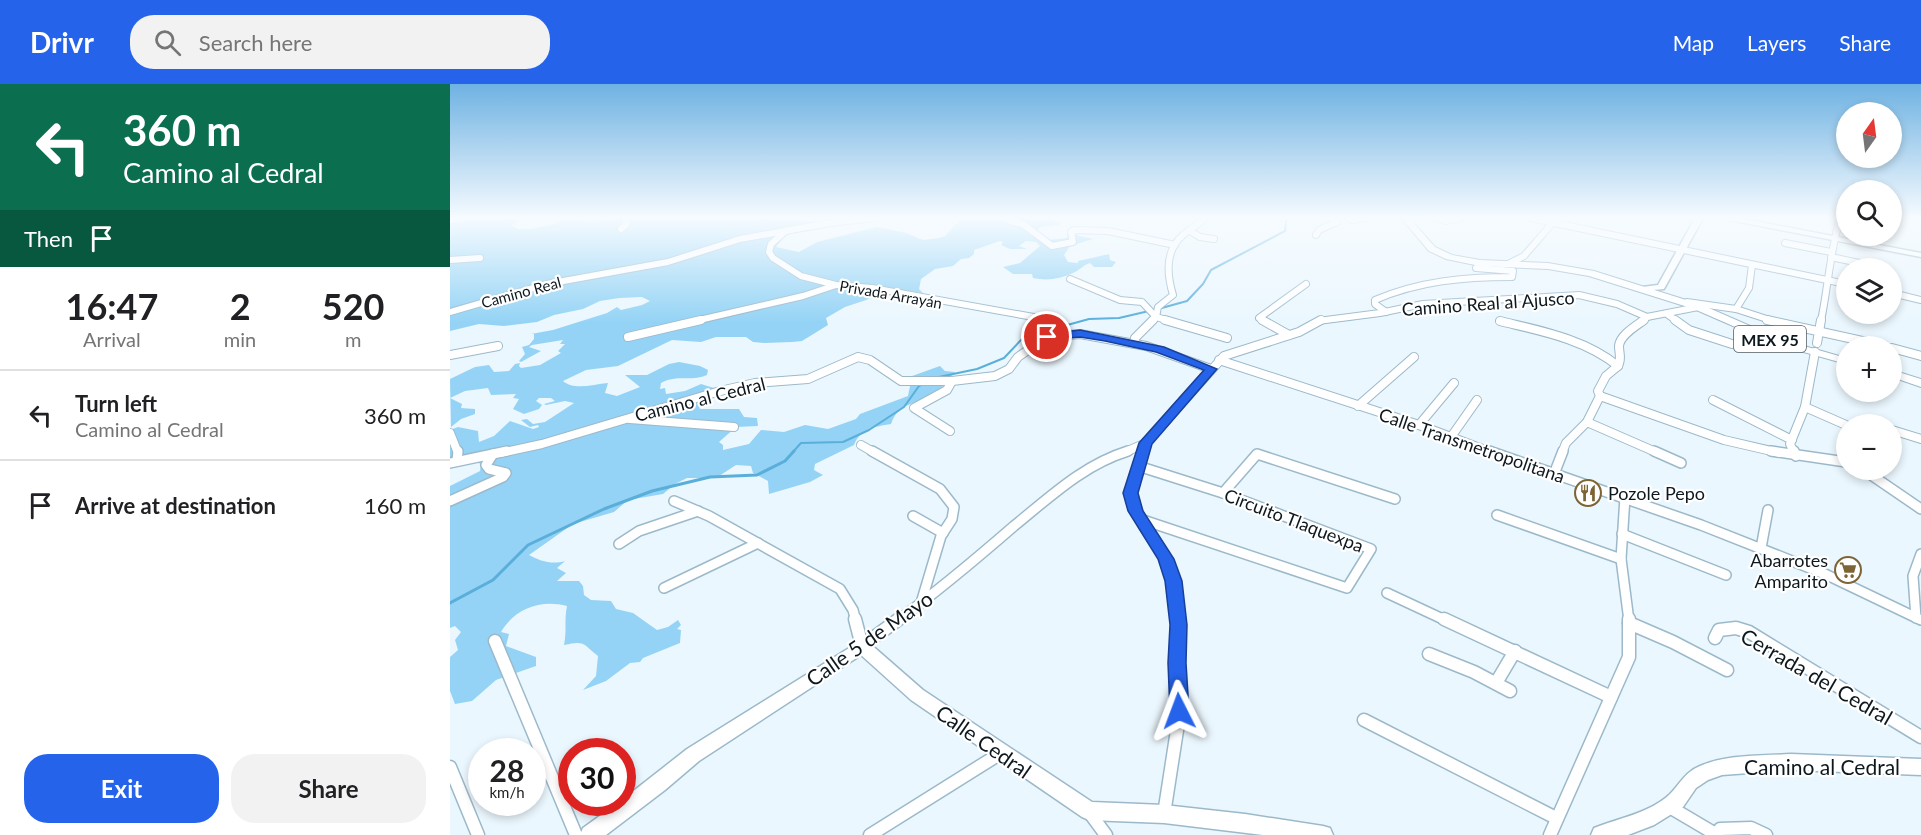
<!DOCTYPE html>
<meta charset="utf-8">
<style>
body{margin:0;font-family:Lato,sans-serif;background:#f2f2f2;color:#202124;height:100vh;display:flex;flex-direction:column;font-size:22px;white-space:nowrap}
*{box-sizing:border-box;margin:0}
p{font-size:20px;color:#757577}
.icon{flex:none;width:33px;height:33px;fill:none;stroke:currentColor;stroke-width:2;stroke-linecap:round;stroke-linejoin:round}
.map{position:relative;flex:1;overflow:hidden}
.panel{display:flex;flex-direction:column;background:#fff;width:450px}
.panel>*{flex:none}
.hud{background:#0b6e4f;color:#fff;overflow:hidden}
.needle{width:39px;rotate:14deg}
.controls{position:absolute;left:1386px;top:18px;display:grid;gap:12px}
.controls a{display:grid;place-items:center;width:66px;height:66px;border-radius:50%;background:#fff;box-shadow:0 3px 9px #0003;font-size:30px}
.speed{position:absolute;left:18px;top:654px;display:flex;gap:12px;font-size:30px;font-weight:700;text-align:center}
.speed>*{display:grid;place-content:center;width:78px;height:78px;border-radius:50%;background:#fff;box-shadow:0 3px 9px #0003;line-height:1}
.speed small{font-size:15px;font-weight:400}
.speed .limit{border:9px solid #d22;background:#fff;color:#111}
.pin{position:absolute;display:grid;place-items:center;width:51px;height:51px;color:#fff;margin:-26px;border:3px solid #fff;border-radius:50%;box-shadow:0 2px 6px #0007}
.me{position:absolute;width:66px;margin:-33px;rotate:357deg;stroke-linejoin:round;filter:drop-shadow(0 0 4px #0008)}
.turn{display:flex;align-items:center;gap:21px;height:126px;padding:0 24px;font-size:27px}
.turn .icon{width:78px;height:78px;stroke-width:2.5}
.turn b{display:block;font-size:42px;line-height:51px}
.then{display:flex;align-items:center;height:57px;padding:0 24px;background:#0003;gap:12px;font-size:22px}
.eta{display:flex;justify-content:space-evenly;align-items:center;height:102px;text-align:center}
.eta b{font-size:36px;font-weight:700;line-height:42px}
.button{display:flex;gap:12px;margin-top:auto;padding:12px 24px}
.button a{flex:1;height:69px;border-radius:24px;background:#2563eb;color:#fff;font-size:24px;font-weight:700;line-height:69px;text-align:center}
.button a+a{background:#f2f2f2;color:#202124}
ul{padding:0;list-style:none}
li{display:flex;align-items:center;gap:18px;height:90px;padding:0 24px;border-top:2px solid #e0e0e0}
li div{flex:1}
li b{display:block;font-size:22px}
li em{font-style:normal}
header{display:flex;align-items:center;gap:36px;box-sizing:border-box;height:84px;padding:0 30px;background:#2563eb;color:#fff}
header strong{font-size:28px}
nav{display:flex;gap:33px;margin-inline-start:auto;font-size:21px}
.search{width:420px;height:54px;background:#f2f2f2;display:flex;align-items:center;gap:15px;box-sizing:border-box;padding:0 21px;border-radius:24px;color:#757577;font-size:22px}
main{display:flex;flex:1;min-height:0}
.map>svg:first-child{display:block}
.green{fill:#94d3f5}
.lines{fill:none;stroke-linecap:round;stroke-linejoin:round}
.stream-far1{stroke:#59afda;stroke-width:2}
.stream{stroke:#59afda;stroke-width:3}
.street-far3-casing{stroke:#9cb9ca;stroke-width:8}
.street-far2-casing{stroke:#9cb9ca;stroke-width:10}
.street-far1-casing{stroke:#9cb9ca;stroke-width:12}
.street-casing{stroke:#9cb9ca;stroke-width:15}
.secondary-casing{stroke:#9cb9ca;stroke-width:3}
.primary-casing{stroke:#9cb9ca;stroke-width:2}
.street-far3{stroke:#fff;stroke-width:6}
.street-far2{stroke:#fff;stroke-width:8}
.street-far1{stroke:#fff;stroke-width:9}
.street{stroke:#fff;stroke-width:12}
.secondary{fill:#fff;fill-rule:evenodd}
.primary{fill:#fff;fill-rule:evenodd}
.route{fill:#2563eb;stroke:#184099;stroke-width:1.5}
.labels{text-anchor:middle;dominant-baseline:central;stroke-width:4.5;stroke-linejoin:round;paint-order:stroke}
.far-street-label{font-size:15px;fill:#0d181e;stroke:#fff}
.shield{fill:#fff;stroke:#565d62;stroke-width:1.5}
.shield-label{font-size:16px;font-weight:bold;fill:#0d181e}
.street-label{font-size:18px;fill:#0d181e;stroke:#fff}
.poi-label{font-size:18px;fill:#0d181e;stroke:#fff;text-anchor:start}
.near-street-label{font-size:21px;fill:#0d181e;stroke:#fff}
</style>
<header>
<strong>Drivr</strong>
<div class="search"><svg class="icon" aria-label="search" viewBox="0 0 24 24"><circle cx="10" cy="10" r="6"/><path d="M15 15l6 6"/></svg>Search here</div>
<nav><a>Map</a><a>Layers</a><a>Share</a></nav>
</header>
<main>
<section class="panel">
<div class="hud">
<div class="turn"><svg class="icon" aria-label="left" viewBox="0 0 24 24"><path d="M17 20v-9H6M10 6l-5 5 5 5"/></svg><div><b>360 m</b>Camino al Cedral</div></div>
<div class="then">Then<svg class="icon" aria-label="arrive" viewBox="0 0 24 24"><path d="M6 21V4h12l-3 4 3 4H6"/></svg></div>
</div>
<div class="eta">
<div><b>16:47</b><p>Arrival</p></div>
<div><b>2</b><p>min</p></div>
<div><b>520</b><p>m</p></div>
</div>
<ul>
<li><svg class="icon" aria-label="left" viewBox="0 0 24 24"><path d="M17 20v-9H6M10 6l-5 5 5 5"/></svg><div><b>Turn left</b><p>Camino al Cedral</p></div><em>360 m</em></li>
<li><svg class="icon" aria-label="arrive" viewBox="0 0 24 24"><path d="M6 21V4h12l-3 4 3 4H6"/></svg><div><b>Arrive at destination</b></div><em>160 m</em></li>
</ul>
<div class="button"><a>Exit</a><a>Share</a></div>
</section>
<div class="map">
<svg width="1471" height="751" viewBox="0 0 1471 751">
<rect width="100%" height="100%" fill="#ebf7fe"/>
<path class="green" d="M 0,134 L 75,134 L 61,141 L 68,145 L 80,145 L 102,141 L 118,134 L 139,138 L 164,134 L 347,134 L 350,137 C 365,139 382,134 399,134 L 364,141 L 335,152 L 326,163 L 349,168 L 367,158 L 427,143 L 456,149 L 473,156 L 489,154 L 495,152 L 510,136 L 506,134 L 605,134 L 602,136 L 612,140 L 591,143 L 586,147 L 599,156 L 616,154 L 622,150 L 643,155 L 620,162 L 614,171 L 618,178 L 628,179 L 628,177 L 659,170 L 660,176 L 666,178 L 662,183 L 644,183 L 640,179 C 633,181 630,186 623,189 C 610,195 597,197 583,194 L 582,190 L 563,190 L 553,183 L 570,179 L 590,162 L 586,158 L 576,157 L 569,162 L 577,165 L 560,165 L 551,161 L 553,158 L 550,157 L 524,166 L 524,170 L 519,174 L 511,175 L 503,182 L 485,185 L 471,195 L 469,205 L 473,209 L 450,206 L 442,207 L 437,211 L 419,215 L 395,223 L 376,234 L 378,241 L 352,257 L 342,258 L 314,259 L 303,258 L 296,253 L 266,253 L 251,258 L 222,256 L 168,282 L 136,286 L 113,297 C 125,307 143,300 158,299 L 155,309 L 167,312 L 190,303 L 175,291 L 197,291 L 219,280 L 229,278 L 250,282 L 258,286 L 257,291 C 242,298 227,290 211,299 L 210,305 L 215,304 L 216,310 L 235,307 L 251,300 L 267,305 L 259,313 L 259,321 L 249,322 L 250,325 L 289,325 L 294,333 L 307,334 L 308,342 L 286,343 L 269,358 L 273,361 L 273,366 L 299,360 L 311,346 L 334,348 L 355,341 L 378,345 L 406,335 L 410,330 L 458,312 L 462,292 L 490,282 L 495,287 L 505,288 C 499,295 493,303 485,309 C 467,321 449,317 441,340 C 424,343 411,344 404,361 L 365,380 L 364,386 L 373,391 L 360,398 L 319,410 L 318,397 L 303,389 L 301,382 L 286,381 L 266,394 L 237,394 L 225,400 L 213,410 L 178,416 L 164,428 L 123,440 L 79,471 C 90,477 102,481 115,477 L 107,484 L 116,489 L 107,497 L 129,497 L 133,502 L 134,511 L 141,516 L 161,517 L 166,525 L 183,529 L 207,546 L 218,543 L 228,536 L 231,541 L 227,545 L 231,546 L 230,559 L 193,574 L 190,578 L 180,579 L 156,597 L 133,606 L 146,592 L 148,572 C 133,560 135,556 114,561 C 117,546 114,536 117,522 C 91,515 65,524 51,548 L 59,550 L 56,562 L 86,573 L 86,582 L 46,596 L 22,617 L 5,620 L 0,607 L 0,573 L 8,566 L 5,556 L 11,548 L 5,542 L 0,544 L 0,402 L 30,387 L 31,380 L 19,375 L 0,378 L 0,364 L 2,362 L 0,346 L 8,343 L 28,347 L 29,358 L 44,352 L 60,337 L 83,345 L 89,343 L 88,341 L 80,343 L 71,336 L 77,335 L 83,340 L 95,338 L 124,319 L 115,317 L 96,321 L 94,320 L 105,317 L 101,314 L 89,314 L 86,317 L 92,321 L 89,325 L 74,330 L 63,325 L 69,315 L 63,314 L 66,310 L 41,311 L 38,304 L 15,307 L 0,314 L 12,320 L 11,324 L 25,325 L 25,330 L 11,335 L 1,343 L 0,295 L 25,283 L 39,281 L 44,288 L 59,287 L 65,280 L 70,279 L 69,282 L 71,284 L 90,281 L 111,269 L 108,267 L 115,260 L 110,260 L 113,256 L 82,261 L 79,263 L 91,267 L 71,278 L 69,277 L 75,270 L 72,263 L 79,261 L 84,255 L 84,250 L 81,250 L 103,246 L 157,229 L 167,223 L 171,226 L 192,221 L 200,217 L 192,213 L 169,214 L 150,217 L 133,225 L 104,231 L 87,238 L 54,242 L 29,240 L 0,247 Z"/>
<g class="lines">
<g class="stream-far1">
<polyline points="708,225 737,217 753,200 761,186 835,147 836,137 840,134"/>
<polyline points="484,294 527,285 554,274 571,256 592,248 639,235 669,234 699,227"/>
<polyline points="342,369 351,359 393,358 419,346 454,323 469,302 475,299"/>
</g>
<polyline class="stream" points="0,519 43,496 78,461 154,425 202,407 260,393 307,391 335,377 344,367"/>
<defs>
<g id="street-far3">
<polyline points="552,134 574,141 602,162 623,158 621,148 624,146 658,147 725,161"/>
<polyline points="899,134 902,136 916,134"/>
<polyline points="987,134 995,137 1010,134"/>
<polyline points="1081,134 1396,200"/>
<polyline points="0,136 14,134"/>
<polyline points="171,145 176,141 177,134"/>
<polyline points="337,146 321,160 319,168 323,174 351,192 386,201 422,204 600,236"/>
<polyline points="740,147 750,153 764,155"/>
<polyline points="866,151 869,146 887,138 881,134"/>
<polyline points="1335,159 1381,168"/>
<polyline points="1381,173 1428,183"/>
<polyline points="0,176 30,174"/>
<polyline points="1058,180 1074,172 1105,136"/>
<polyline points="620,195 670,216 692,218 706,233"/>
<polyline points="1442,209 1471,216"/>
<polyline points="1237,218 1286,225 1323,237"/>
<polyline points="1286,225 1299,204 1302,181"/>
<polyline points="0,228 97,200 218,178 290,155 380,139 424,134"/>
<path d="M 936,228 L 925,220 L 925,216 C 969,197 1014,193 1062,193 L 1063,187 L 1026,184"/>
<polyline points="1218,231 1227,237"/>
<polyline points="706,233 720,237"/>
<polyline points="245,237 353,212 386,201"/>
<path d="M 702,237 L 706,233 L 708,223 L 723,211 C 717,191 715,167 732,152 C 739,145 748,141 755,134"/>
<polyline points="815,237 809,234 856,200"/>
<polyline points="868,237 930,229 973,220 1129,211 1167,220 1197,233"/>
<polyline points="1192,237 1197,233 1248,223"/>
<path d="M 1371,237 C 1378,203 1380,168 1390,134"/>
</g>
<g id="street-far2">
<polyline points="715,236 777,254"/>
<polyline points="812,236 839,251"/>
<polyline points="1225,236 1239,246 1282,260"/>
<polyline points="1317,236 1435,262"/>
<path d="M 1050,237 C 1091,247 1135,255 1168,282"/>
<polyline points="178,253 251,236"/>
<polyline points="1367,259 1371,236"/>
<polyline points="684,260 685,254 703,236"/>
<polyline points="1442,264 1471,272"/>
<polyline points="0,271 48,262"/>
<polyline points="769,276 969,341 1043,369"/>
<path d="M 1168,282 C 1172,274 1169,270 1169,262 C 1170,251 1186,242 1194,236"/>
<polyline points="1150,312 1274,356 1330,369"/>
<polyline points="1263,316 1342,356"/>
<polyline points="908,322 964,273"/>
<polyline points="1355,323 1396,341"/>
<polyline points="180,335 284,343"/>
<polyline points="1137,338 1208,369"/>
<polyline points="969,341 1004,299"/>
<polyline points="1442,346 1471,355"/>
<polyline points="500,347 464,324 497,306 502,297"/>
<polyline points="0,349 8,369"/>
<polyline points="1001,353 1027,316"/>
<polyline points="411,361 425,369"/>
<polyline points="50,369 92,360 270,307 305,299 358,295 408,273 420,276 451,297 502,297 545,292 559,285 568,273 597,253 630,250 696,262 761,285"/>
<polyline points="673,369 696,359"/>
<polyline points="693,369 696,359 774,272 849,248 871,236"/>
<polyline points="1112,369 1116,359 1137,338 1150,312 1148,307 1156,292 1168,282"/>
<polyline points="1344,369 1340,360 1355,323 1365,268"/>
</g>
<g id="street-far1">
<polyline points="422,367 490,405 504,423 502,435 491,452 471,519"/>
<polyline points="693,367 680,409 693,441 716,475 724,497 729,537"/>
<polyline points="1039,367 1251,441 1375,490 1471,536"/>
<polyline points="1204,367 1231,379"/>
<polyline points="1321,367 1396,378"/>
<polyline points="1344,367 1346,372"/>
<polyline points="7,377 8,367"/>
<polyline points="0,379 57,367"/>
<polyline points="688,382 773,409 921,465 897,504 690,435"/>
<polyline points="1414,386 1471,425"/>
<polyline points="1104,390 1113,367"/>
<polyline points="773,409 807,370 945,415"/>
<polyline points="1175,413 1171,475 1179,537"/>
<polyline points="0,417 53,393 56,389 39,385 36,381 43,370"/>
<polyline points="224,417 259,432 390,505 403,526 406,537"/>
<polyline points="1047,431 1171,475"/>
<polyline points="463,432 493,449"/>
<polyline points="1172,450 1276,491"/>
<polyline points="169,460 189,447 248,427"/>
<polyline points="1311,464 1318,426"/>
<polyline points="214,504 308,459"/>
<polyline points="937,509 997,537"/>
<polyline points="1466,534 1463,492 1471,470"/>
<path d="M 447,537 C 488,507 526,475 564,442 C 600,413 633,381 678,367"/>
</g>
<g id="street">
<polyline points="405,535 412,562 449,535"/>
<polyline points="994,535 1161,613"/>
<polyline points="1179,539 1223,558 1277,586"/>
<polyline points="1265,554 1269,546 1286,544 1299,548 1471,653"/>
<polyline points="45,557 126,751"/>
<polyline points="979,570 1024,588 1060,607"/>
<polyline points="1046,599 1065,567"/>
<polyline points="914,636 1106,734"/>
<polyline points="0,683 28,751"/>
<polyline points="1218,722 1267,751"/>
<polyline points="639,728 656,751"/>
<polyline points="714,730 730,627 727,579 728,535"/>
<polyline points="1267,750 1270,745 1301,744 1316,751"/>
<polyline points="420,751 551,669"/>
<polyline points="1100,751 1179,573 1179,535"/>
</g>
<g id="secondary">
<polygon points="1245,134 1253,134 1214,205 1192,207 1192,203 1208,201"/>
<polygon points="1276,134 1289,134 1471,169 1471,173 1279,136"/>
<polygon points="412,556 418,558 473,606 642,718 714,721 795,730 873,742 880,744 883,751 813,751 714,739 639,736 632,733 461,616 411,571 249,677 215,706 156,751 130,751 133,744 169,718 172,718 172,716 237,665"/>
<path d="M 1341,670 L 1471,675 L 1471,691 L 1341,686 L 1272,691 L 1258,696 L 1246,704 L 1233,723 L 1204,741 L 1178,751 L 1141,751 L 1144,744 C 1169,734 1200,729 1220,710 C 1230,700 1235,688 1250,682 C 1278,670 1311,672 1341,670 Z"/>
</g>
<g id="primary">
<polygon points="951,134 959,134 985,163 1002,171 1030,176 1098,179 1144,187 1252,221 1330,255 1396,274 1396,280 1322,259 1244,225 1139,192 1098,185 1030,182 996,175 979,167"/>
<polygon points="1442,286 1471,295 1471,303 1442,293"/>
</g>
</defs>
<use href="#street-far3" class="street-far3-casing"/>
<use href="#street-far2" class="street-far2-casing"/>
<use href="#street-far1" class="street-far1-casing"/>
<use href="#street" class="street-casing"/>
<use href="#secondary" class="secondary-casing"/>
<use href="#primary" class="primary-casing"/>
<use href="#street-far3" class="street-far3"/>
<use href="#street-far2" class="street-far2"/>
<use href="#street-far1" class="street-far1"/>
<use href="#street" class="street"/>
<use href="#secondary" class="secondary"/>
<use href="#primary" class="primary"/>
</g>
<linearGradient id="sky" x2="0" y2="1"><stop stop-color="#6fb2e2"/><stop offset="0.56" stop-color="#f6fbff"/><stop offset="1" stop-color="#f6fbff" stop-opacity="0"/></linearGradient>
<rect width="1471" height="239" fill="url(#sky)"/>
<polygon class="route" points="630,246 714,263 767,285 702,360 688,409 693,427 724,475 732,497 737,541 736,579 739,627 736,632 729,635 723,632 720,627 718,579 720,541 715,497 708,475 678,427 673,409 689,359 754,286 706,268 655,257 630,253 597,256 591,253 597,250"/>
<defs>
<symbol id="restaurant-ring" viewBox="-11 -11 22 22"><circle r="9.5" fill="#fff" stroke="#7d6435" stroke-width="1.5"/><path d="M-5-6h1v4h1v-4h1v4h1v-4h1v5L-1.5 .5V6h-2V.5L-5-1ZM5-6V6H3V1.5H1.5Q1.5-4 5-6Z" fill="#7d6435"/></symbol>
<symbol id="supermarket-ring" viewBox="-11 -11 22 22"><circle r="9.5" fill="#fff" stroke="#7d6435" stroke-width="1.5"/><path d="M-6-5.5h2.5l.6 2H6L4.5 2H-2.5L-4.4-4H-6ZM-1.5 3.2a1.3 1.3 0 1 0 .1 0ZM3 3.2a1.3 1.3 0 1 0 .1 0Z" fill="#7d6435"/></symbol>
</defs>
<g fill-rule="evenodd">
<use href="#restaurant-ring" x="1123" y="394" width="30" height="30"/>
<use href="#supermarket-ring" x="1383" y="471" width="30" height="30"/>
</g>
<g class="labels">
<g class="far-street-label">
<text transform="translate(71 208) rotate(-15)">Camino Real</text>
<text transform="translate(441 210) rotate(10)">Privada Arrayán</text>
</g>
<rect class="shield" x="1284" y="242" width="72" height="26" rx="4.5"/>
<g class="shield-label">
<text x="1320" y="255">MEX 95</text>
</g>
<g class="street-label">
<text transform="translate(1038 219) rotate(-4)">Camino Real al Ajusco</text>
<text transform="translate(250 315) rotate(-14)">Camino al Cedral</text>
<text transform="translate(1022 361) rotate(19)">Calle Transmetropolitana</text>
<text transform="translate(844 436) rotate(21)">Circuito Tlaquexpa</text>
</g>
<g class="poi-label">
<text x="1158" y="409">Pozole Pepo</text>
<text x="1378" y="476" text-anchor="end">Abarrotes<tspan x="1378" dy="21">Amparito</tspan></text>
</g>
<g class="near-street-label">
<text transform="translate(419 554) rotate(-35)">Calle 5 de Mayo</text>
<text transform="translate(1367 592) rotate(30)">Cerrada del Cedral</text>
<text transform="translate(534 657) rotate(35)">Calle Cedral</text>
<text x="1372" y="682">Camino al Cedral</text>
</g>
</g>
</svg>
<div class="controls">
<a><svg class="needle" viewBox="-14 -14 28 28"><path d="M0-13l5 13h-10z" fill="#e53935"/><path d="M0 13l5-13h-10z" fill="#757577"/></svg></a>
<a><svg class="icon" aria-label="search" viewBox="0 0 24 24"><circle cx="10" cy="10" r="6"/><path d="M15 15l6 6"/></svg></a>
<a><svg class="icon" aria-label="layers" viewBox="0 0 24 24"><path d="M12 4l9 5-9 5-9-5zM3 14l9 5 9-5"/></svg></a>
<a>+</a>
<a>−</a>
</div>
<div class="speed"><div>28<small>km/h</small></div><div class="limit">30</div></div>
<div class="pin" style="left:597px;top:253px;background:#d93025"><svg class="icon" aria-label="arrive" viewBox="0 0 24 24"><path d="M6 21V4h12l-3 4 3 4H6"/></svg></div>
<svg class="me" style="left:729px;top:627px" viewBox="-20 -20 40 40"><path d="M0-17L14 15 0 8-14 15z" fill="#2563eb" stroke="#fff" stroke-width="4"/></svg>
</div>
</main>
